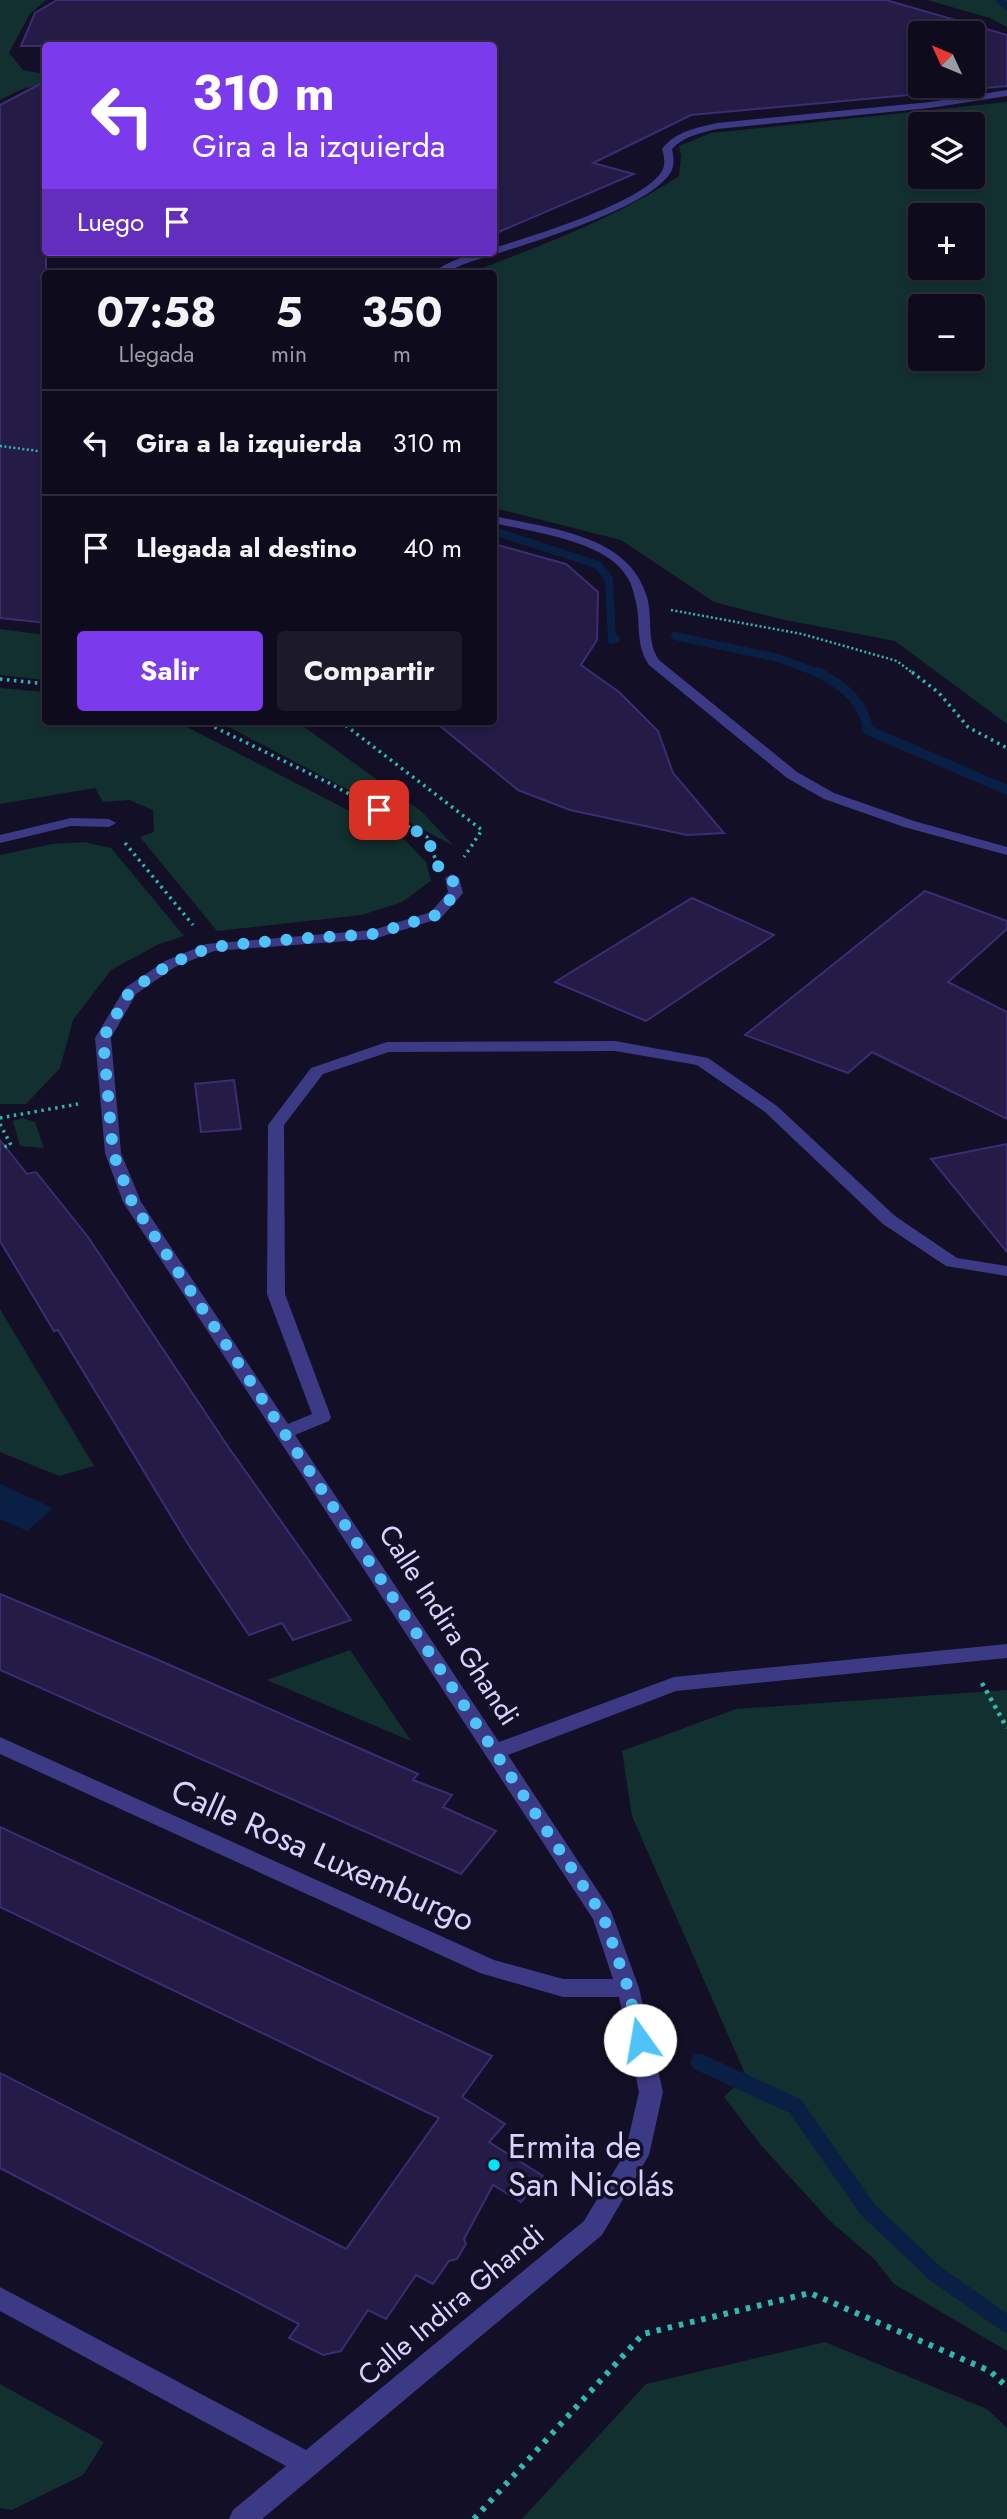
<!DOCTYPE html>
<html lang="es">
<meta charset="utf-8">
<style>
body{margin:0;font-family:Jost,sans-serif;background:#1c1929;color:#f1f3f6;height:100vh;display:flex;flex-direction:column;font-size:26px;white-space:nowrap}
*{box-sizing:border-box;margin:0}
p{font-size:23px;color:#9b9ba3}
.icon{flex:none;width:38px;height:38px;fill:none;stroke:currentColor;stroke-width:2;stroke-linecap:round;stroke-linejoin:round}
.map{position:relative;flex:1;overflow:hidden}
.details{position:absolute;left:42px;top:270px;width:455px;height:455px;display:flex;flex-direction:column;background:#0e0b1c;border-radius:7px;box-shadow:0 4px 10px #0003,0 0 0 2px #2e2b3b}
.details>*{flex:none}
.top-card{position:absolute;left:42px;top:42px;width:455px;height:214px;border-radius:7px;box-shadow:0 4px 10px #0003,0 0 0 2px #2e2b3b;background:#7c3aed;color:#fff;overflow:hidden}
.needle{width:46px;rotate:314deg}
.fabs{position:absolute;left:908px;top:21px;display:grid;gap:14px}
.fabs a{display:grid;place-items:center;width:77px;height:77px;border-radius:7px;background:#0e0b1c;box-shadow:0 4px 10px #0003,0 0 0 2px #2e2b3b;font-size:35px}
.pin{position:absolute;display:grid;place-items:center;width:60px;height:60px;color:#fff;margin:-30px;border-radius:14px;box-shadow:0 4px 10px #0006}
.me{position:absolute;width:77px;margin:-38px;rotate:347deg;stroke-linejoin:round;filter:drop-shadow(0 0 5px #0008)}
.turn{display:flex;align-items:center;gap:24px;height:147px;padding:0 35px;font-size:32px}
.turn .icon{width:91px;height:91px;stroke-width:2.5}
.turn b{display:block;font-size:49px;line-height:60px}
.then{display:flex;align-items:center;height:66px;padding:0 35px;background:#0003;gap:14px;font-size:26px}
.eta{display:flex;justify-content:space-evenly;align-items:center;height:119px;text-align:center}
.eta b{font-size:42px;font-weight:700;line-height:49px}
.primary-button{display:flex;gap:14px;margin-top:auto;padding:14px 35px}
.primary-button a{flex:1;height:80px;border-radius:7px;background:#7c3aed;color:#fff;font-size:28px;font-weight:700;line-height:80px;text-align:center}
.primary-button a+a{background:#1c1929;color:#f1f3f6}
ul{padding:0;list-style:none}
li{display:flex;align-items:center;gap:21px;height:105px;padding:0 35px;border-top:2px solid #2e2b3b}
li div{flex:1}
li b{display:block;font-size:26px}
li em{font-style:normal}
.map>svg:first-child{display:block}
.green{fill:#12302f;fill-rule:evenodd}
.water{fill:#0a1f44}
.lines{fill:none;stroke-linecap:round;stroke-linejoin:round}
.stream-far3{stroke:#0a1f44;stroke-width:6}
.stream-far2{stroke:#0a1f44;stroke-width:8}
.stream-far1{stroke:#0a1f44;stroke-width:10}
.stream{stroke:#0a1f44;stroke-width:17}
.building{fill:#241b47;stroke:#3b2d73;stroke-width:2;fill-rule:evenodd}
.path-far3{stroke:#2fb8b0;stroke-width:2.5;stroke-dasharray:2 2.5;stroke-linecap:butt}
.path-far2{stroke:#2fb8b0;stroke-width:3.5;stroke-dasharray:2.5 4.5;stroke-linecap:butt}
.path-far1{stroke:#2fb8b0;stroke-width:4.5;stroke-dasharray:3.5 5;stroke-linecap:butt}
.path{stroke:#2fb8b0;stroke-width:6;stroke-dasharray:4.5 7;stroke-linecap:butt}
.minor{fill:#3d3a85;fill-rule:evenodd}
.route{stroke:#4fc3f7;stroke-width:12;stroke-dasharray:0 21.6}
.poi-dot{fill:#00e5ff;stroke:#130f26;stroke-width:2.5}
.labels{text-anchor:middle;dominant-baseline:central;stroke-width:7;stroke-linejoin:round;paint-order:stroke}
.street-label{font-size:28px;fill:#d9d4ff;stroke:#130f26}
.near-street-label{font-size:33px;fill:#d9d4ff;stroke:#130f26}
.near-poi-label{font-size:33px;fill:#d9d4ff;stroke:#130f26;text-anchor:start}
</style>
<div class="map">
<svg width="1007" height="2519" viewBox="0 0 1007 2519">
<rect width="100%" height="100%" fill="#130f26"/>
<g class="green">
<polygon points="0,0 46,0 29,15 9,53 23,70 45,74 45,84 22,89 0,100"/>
<polygon points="927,0 1007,0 1007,27 990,18"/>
<path d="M 1007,102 L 1007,724 L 895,641 L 785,620 L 714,602 L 621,540 L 494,508 L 494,273 L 470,273 C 542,245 614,219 679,176 L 681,156 L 679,146 L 711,133 ZM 920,124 L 973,124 L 973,177 L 920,177 ZM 920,215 L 973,215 L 973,268 L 920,268 ZM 920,306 L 973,306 L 973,359 L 920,359 Z"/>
<polygon points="0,629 45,635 45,680 0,675"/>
<polygon points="0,688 45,692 46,721 168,721 189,728 404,839 426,862 431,881 402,902 362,915 217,931 140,837 154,832 153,810 129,800 103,802 95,788 0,804"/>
<polygon points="218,721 296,721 422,812 454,846"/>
<polygon points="84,842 111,848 184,936 159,944 111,970 73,1020 60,1068 26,1104 0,1104 0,855 52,844"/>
<polygon points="23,1118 35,1122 44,1148 20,1146 13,1121"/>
<polygon points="0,1309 94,1466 59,1476 0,1452"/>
<polygon points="350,1650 411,1741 267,1680"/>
<polygon points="1007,1690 1007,2351 894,2284 875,2260 829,2220 760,2144 724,2097 746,2076 632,1816 622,1751 736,1709"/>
<polygon points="825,2342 987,2409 1007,2428 1007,2519 522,2519 646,2384"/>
<polygon points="0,2384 104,2442 83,2475 12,2510 0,2508"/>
</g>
<polygon class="water" points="0,1484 53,1508 27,1531 0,1519"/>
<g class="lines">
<polyline class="stream-far3" points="999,0 1007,6"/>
<g class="stream-far2">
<polyline points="494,531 598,565 609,579 612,640 616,639"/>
<polyline points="675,636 778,658 821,674"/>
</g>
<path class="stream-far1" d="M 817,672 C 842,684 864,701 868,730 L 1007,790"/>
<polyline class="stream" points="699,2062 795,2106 868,2210 936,2274 1007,2324"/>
</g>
<g class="building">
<path d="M 57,0 L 886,0 L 1007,35 L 1007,86 L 691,115 L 593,163 L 634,174 L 494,234 L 494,43 L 433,45 L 431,43 L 407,46 L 21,46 L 35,13 ZM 920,33 L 973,33 L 973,86 L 920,86 Z"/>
<polygon points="46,81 46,623 0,618 0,105"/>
<polygon points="494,544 566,564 598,592 597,640 581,665 619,692 658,731 673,773 724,833 687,835 570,810 518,790 434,721 494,721"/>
<polygon points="925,891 1007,921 1007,929 948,982 1007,1012 1007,1119 872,1052 848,1073 745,1035"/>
<polygon points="692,898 774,935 646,1021 555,982"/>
<polygon points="234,1080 241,1129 201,1132 195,1084"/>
<polygon points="0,1140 27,1174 36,1172 88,1237 229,1448 351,1620 293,1640 282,1623 249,1635 188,1544 58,1330 54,1331 0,1241"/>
<polygon points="1007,1144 1007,1252 931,1159"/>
<polygon points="0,1594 156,1659 418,1774 413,1780 452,1795 443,1807 496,1831 461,1874 0,1670"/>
<polygon points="0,1827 492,2056 462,2097 505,2124 489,2142 543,2176 521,2202 493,2185 464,2239 466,2244 457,2259 449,2261 433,2284 416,2275 386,2319 368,2310 341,2351 323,2355 289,2338 299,2324 0,2168 0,2073 346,2249 439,2118 0,1907"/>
</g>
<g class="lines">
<g class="path-far3">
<polyline points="0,446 46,452"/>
<polyline points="671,610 802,634 897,661 914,674"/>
</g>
<g class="path-far2">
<polyline points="912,672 939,693 968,727 1007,748"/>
<polyline points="0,679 46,684"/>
<polyline points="202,721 331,784 427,837 435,858"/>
<polyline points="340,721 482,830 464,857"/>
<polyline points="125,843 193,925"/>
<polyline points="0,1118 78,1104"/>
<polyline points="0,1124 11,1145 0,1148"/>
</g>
<polyline class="path-far1" points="982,1683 1007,1728"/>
<polyline class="path" points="474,2519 643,2334 810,2293 990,2371 1007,2387"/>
<g class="minor">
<path d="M 1007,90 L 1007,96 L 930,108 L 717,129 C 700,133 684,136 672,149 C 674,158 675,167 669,175 C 641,212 520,246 473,261 C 459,265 449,273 433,273 C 449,260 473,252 494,252 L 494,248 C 529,237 645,202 662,171 C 666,164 664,156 662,149 C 676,131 696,128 717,123 L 930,102 Z"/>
<path d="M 494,516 C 549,529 629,534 647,597 C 653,618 646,641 659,660 L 797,772 L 834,793 L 914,821 L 1007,847 L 1007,855 L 904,827 L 824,799 L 787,778 L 649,665 C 635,644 641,625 636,602 C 634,594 632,584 627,577 C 607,541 531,532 494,523 Z"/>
<polygon points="71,818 109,819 116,823 109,827 71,826 0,843 0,835"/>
<polygon points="452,874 459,878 463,893 441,918 374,939 214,951 175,967 136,994 111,1038 121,1153 141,1202 288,1424 312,1414 267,1294 268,1125 311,1068 387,1042 615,1041 708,1058 777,1106 895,1216 957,1258 1007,1266 1007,1276 946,1266 883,1224 765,1112 697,1065 615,1051 389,1052 323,1074 284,1125 285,1294 331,1417 329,1421 295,1435 499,1742 674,1677 1007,1644 1007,1658 676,1691 508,1755 611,1911 639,1988 663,2092 649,2155 602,2235 262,2519 229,2519 233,2510 286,2466 0,2311 0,2287 306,2450 584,2221 625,2153 639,2092 619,1997 563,1997 480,1973 0,1754 0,1737 494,1960 563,1979 613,1979 593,1919 123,1202 105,1153 95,1038 125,988 165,961 206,944 373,930 431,912 448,892 445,878"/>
</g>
</g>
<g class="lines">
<polyline class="route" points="379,810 427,837 438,866 452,878 456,893 436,915 374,934 293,939 211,947 170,964 130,991 103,1038 113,1153 132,1202 603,1916 628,1988 640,2040"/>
</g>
<circle class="poi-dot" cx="494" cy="2165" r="7"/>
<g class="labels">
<g class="street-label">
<text transform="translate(449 1625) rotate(57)">Calle Indira Ghandi</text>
<text transform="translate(451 2305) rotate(-40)">Calle Indira Ghandi</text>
</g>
<g class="near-street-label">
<text transform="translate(323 1855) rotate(24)">Calle Rosa Luxemburgo</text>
</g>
<g class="near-poi-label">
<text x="508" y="2146">Ermita de<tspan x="508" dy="38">San Nicolás</tspan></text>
</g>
</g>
</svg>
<div class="fabs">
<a><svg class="needle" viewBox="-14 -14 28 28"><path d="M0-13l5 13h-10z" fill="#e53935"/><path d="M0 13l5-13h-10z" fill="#9b9ba3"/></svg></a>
<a><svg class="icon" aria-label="layers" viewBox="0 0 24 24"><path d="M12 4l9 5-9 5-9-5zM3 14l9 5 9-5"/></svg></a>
<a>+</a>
<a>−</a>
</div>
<div class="pin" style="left:379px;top:810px;background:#d93025"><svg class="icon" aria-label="arrive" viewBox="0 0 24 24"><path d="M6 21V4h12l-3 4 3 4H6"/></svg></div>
<svg class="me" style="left:640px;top:2040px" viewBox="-20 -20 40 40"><circle r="19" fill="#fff"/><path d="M0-13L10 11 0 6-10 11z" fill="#4fc3f7"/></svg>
<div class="top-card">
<div class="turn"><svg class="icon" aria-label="left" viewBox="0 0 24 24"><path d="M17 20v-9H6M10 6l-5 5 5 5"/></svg><div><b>310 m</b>Gira a la izquierda</div></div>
<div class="then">Luego<svg class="icon" aria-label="arrive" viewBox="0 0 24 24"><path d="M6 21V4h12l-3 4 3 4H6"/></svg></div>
</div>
<section class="details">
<div class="eta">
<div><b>07:58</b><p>Llegada</p></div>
<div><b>5</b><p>min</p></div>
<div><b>350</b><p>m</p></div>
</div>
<ul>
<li><svg class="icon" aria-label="left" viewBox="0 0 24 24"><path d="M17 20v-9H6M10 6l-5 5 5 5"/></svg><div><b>Gira a la izquierda</b></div><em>310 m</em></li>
<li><svg class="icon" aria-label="arrive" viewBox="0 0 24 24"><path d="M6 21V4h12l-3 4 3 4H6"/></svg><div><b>Llegada al destino</b></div><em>40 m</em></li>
</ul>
<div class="primary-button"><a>Salir</a><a>Compartir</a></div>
</section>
</div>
